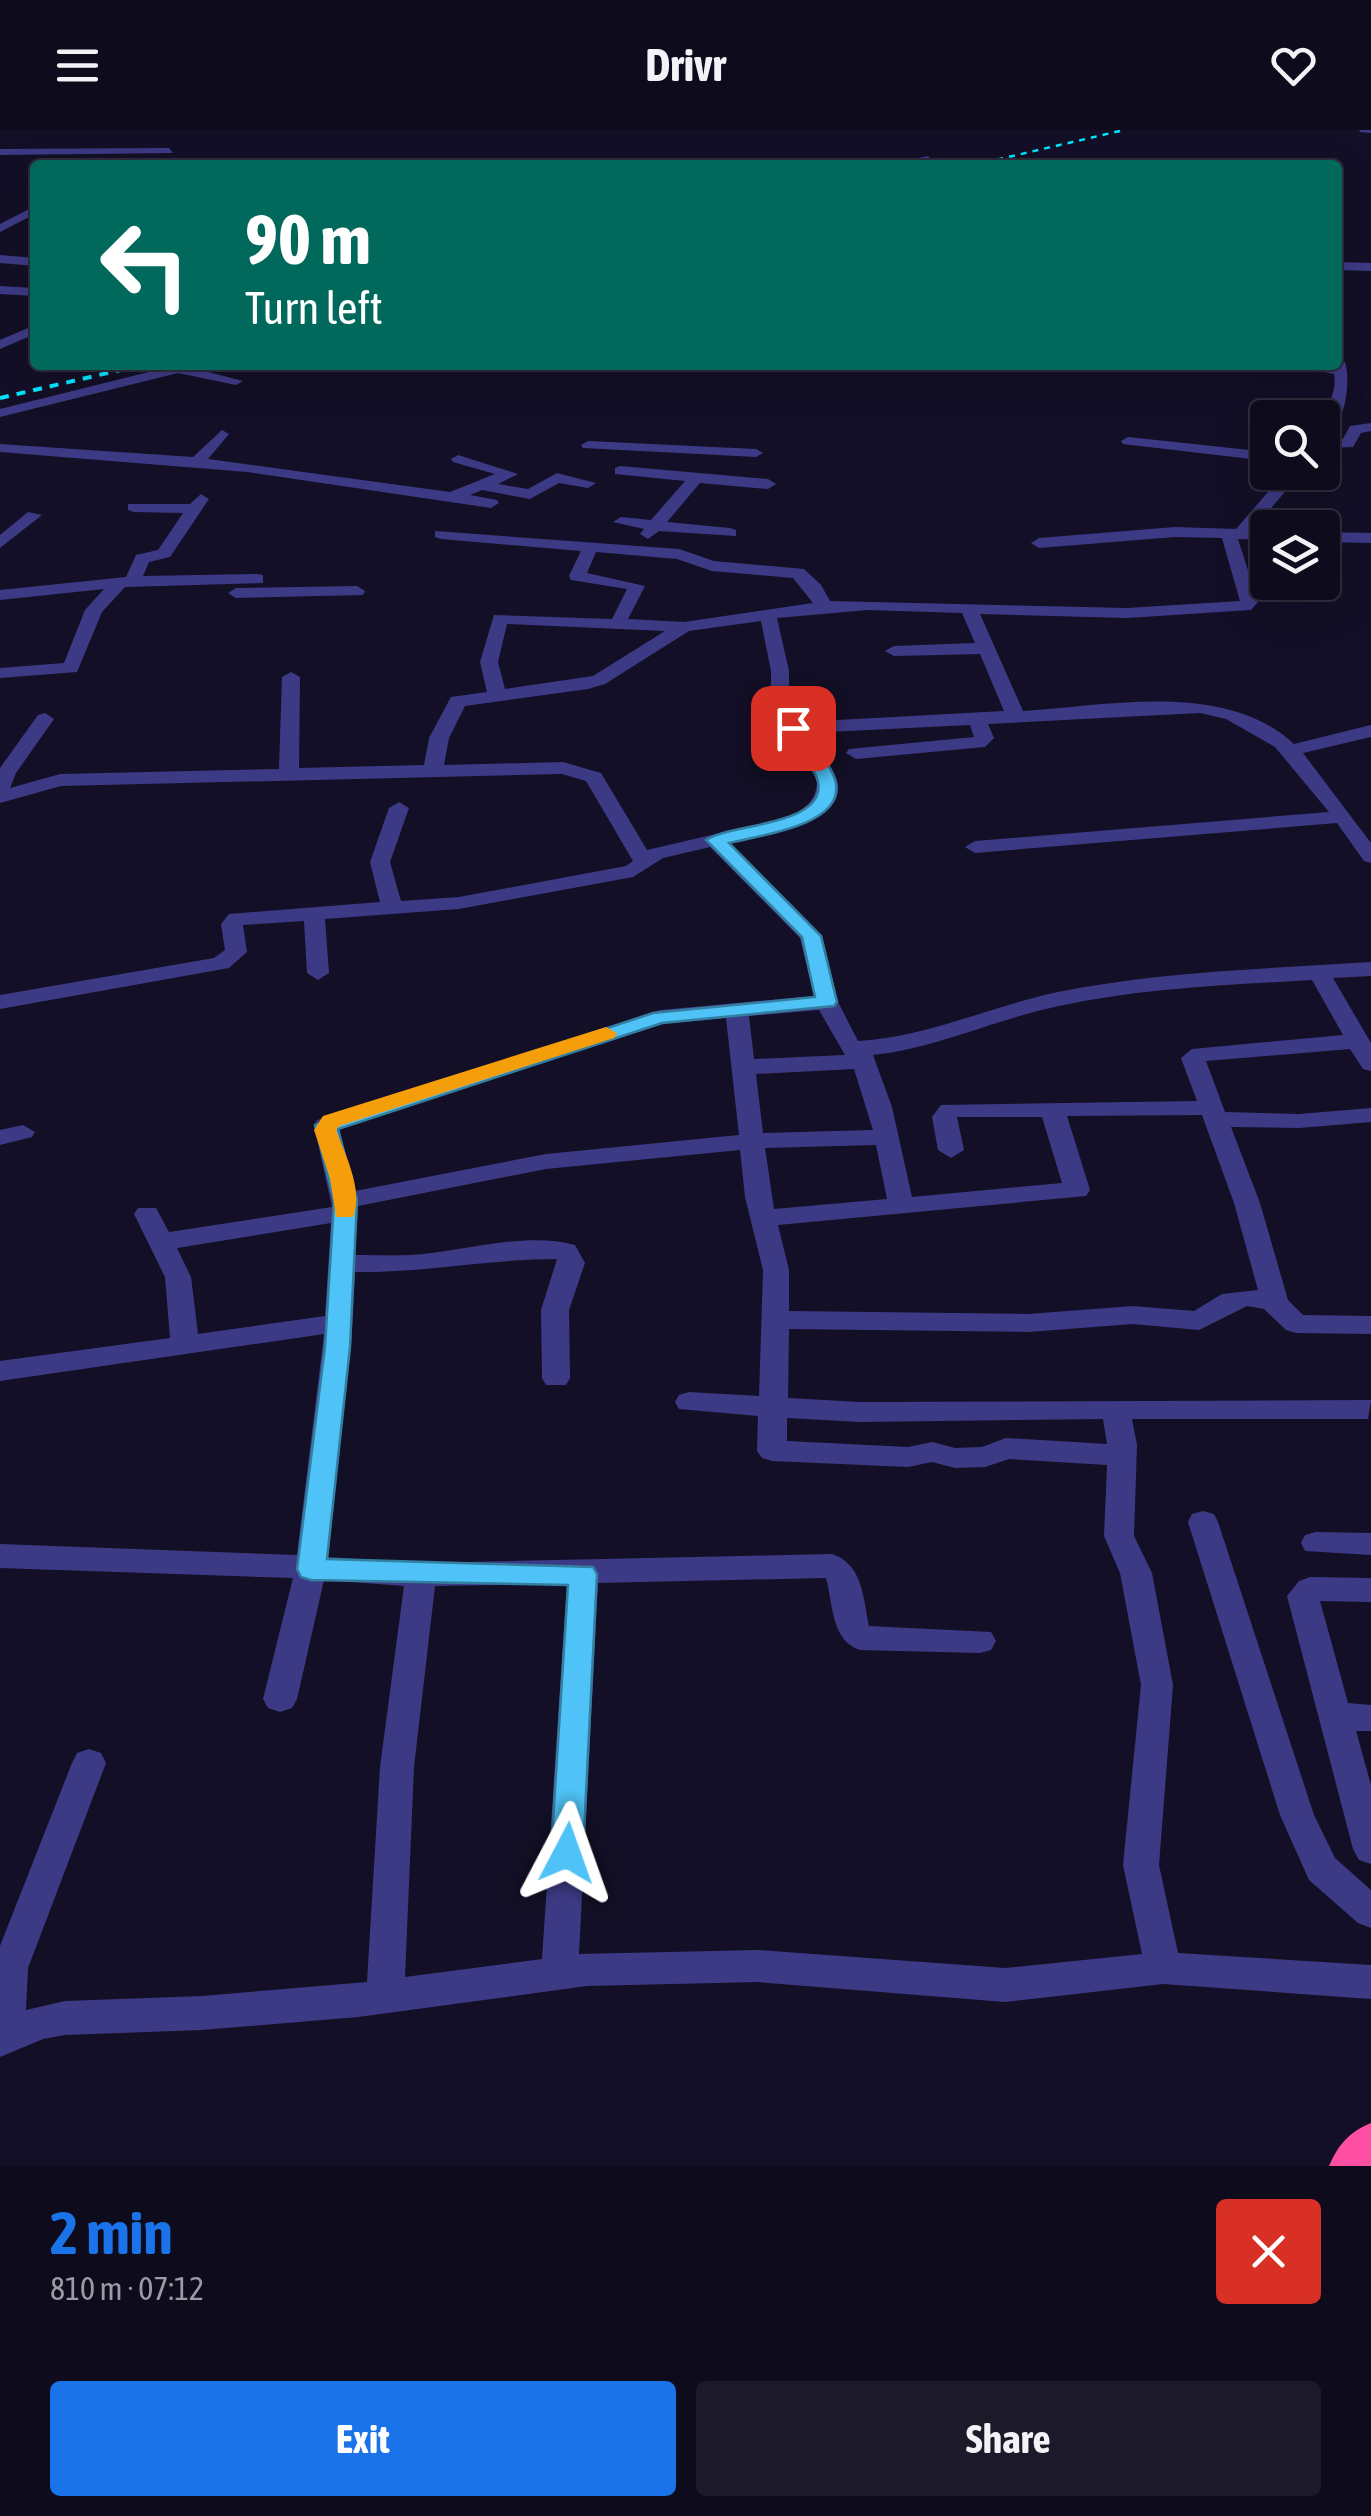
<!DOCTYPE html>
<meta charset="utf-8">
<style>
body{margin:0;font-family:"Asap Condensed",sans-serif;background:#1c1929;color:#f1f3f6;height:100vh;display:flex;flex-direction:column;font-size:38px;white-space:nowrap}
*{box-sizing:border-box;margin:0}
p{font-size:32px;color:#9b9ba3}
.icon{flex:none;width:55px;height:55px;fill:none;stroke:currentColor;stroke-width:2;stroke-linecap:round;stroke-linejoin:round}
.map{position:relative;height:2036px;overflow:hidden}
.details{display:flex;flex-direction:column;background:#0e0b1c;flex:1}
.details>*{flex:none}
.top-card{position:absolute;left:30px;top:30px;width:1312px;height:210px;border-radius:10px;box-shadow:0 10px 40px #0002,0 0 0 2px #2e2b3b;background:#00695c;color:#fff;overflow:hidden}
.controls{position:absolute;left:1250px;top:270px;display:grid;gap:20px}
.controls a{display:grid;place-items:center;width:90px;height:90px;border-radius:10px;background:#0e0b1c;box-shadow:0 10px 40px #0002,0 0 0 2px #2e2b3b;font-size:50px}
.pin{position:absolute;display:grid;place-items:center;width:85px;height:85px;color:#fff;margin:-42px;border-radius:20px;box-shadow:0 5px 15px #0006}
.me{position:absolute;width:110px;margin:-55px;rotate:4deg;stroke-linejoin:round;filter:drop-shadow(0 0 8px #0008)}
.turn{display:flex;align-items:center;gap:35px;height:210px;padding:0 50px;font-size:45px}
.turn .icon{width:130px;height:130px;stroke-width:2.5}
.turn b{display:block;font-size:70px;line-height:85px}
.round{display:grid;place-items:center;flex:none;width:105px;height:105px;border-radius:10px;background:#1c1929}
.headline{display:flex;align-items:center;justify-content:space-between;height:170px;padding:0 50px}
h1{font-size:60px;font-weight:700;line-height:75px;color:#1a73e8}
.action{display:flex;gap:20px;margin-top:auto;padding:20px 50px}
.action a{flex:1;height:115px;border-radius:10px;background:#1a73e8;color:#fff;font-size:40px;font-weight:700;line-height:115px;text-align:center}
.action a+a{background:#1c1929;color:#f1f3f6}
header{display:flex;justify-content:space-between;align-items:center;height:130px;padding:0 50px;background:#0e0b1c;font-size:45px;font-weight:700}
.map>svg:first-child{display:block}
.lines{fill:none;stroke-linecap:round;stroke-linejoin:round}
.minor{fill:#3d3a85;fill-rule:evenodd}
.highway{fill:#ff4fa3;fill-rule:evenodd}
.rail-far1{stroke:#00e5ff;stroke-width:2.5;stroke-dasharray:6 6;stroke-linecap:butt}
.rail{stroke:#00e5ff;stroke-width:4;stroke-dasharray:9 8;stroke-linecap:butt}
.route{fill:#4fc3f7;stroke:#337fa1;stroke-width:2.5}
.slow{fill:#f59e0b}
</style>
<header><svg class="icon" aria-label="menu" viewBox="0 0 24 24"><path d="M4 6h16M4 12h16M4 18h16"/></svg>Drivr<svg class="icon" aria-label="heart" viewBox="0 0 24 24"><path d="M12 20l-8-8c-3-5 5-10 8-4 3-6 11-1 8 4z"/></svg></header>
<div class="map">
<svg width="1371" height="2036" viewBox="0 0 1371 2036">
<rect width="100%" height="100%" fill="#130f26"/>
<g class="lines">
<g class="minor">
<polygon points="1359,0 1371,0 1371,3 1360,2"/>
<polygon points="169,18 173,23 0,25 0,19"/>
<polygon points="928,26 932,31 894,35 895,33"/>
<polygon points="35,76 35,84 0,102 0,94"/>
<polygon points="0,125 35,128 35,136 0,133"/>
<polygon points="1338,132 1371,133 1371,141 1338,140"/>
<polygon points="0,156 35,158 35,166 0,164"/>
<polygon points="35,195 35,204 0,219 0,210"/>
<path d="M 1338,228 L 1345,232 C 1351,252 1346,293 1326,305 L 1322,304 C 1322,284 1338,264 1334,244 L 1290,235 L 1338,235 Z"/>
<polygon points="177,235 202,235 196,239 243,251 236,255 178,243 0,287 0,279"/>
<polygon points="1371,293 1371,301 1361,303 1353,317 1330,318 1322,322 1322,309 1343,309 1350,296"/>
<polygon points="222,300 229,304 208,329 450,362 495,344 453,332 451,329 458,325 518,344 498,354 528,359 557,343 596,353 588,358 559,353 530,369 482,360 470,365 497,370 499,373 491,378 247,342 0,322 0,314 193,327"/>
<polygon points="1128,307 1268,322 1268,331 1123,314 1121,311"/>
<polygon points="588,311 756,319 763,323 756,327 583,318 581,315"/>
<polygon points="620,336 768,349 776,354 768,359 700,353 667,392 730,398 736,400 736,406 659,401 648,409 640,404 644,399 613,392 621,387 651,390 685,351 615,344 615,338"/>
<path d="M 1272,342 L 1287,342 L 1284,363 L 1252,400 L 1268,400 L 1268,410 L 1238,409 L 1258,472 L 1251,480 L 1127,488 L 980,484 L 1023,581 C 1109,576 1224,550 1294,614 L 1371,595 L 1371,607 L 1303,623 L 1371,713 L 1371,733 L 1364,731 L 1337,693 L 975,723 L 965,717 L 975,711 L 1329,682 L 1275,617 L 1226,589 L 1200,583 L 988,594 L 994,608 L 985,617 L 856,629 L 846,623 L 849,619 L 974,607 L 970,595 L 807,603 C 815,617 832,635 837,650 C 850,695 756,707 730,713 L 822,806 L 838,872 L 858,911 C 928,907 991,876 1058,862 C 1161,841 1267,839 1371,832 L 1371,846 L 1333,848 L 1371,913 L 1371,941 L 1363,939 L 1350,919 L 1206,931 L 1225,982 L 1299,984 L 1371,978 L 1371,992 L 1299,998 L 1231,997 L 1260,1073 L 1288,1170 L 1303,1185 L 1371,1186 L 1371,1204 L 1296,1203 L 1286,1200 L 1264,1179 L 1247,1176 L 1199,1200 L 1133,1194 L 1028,1202 L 789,1199 L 788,1268 L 860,1272 L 1371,1270 L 1368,1289 L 1132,1289 L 1137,1315 L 1134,1406 L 1152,1443 L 1173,1555 L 1159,1735 L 1178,1823 L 1371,1835 L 1371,1869 L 1163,1854 L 1005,1872 L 757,1852 L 587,1856 L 358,1887 L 202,1900 L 65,1905 L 43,1909 L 0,1927 L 0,1816 L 72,1633 L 77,1623 L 89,1619 L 101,1623 L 106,1633 L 28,1838 L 26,1880 L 65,1871 L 202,1866 L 367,1852 L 380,1637 L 404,1456 L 324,1450 L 297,1569 L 292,1578 L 280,1582 L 268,1578 L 263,1569 L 293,1448 L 0,1438 L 0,1414 L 297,1425 L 324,1204 L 0,1251 L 0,1231 L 170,1208 L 165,1147 L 134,1084 L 138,1078 L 156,1078 L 169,1102 L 332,1077 L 314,995 L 317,990 L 660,880 L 814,866 L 800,808 L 710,717 L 663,728 L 633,747 L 459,779 L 325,789 L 329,843 L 318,850 L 307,843 L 304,791 L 243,795 L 247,822 L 229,838 L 0,879 L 0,865 L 214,828 L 225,820 L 221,794 L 229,784 L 380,772 L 370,732 L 389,678 L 399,672 L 409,678 L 390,732 L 401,771 L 459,767 L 626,736 L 633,731 L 586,651 L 562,644 L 61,656 L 0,673 L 0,638 L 38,585 L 45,583 L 54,589 L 16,643 L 10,658 L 60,644 L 279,639 L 282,547 L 291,542 L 300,547 L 299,638 L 424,635 L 429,608 L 451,567 L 487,562 L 480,532 L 494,485 L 612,489 L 627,459 L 571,450 L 569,446 L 581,421 L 441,409 L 435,407 L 435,401 L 679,419 L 714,431 L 804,439 L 821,455 L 830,471 L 1127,478 L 1240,471 L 1222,408 L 1175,407 L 1039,418 L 1031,413 L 1039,408 L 1175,397 L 1236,399 L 1268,362 ZM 596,422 L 677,429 L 712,441 L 793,448 L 813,473 L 684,492 L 628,489 L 645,456 L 587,443 ZM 868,480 L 962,483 L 975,513 L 894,516 L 885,521 L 894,526 L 980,524 L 1004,581 L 800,592 L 789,576 L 789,541 L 777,488 ZM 761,491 L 771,541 L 771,576 L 817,650 C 817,670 806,678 789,687 L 647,720 L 601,643 L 563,632 L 444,635 L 449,608 L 465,576 L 588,559 L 605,554 L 689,501 ZM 507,494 L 665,501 L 593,546 L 505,559 L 498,532 ZM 1312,850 L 1343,905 L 1192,919 L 1181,928 L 1197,971 L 941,975 L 932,987 L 938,1020 L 951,1028 L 964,1020 L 957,987 L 1042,987 L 1062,1053 L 912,1067 L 892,977 L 873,925 C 937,918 996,889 1059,876 C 1142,858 1227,855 1312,850 ZM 819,880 L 845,925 L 754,929 L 749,886 ZM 726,888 L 739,1005 L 546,1024 L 355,1061 L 339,999 L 663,894 ZM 854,939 L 873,1000 L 763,1003 L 756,944 ZM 1202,985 L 1234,1073 L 1258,1160 L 1222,1164 L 1194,1181 L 1133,1176 L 1028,1184 L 789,1181 L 789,1140 L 778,1095 L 1086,1066 L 1090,1060 L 1067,986 ZM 876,1015 L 887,1069 L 774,1079 L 765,1018 ZM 740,1020 L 745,1067 L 763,1140 L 759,1266 L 689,1262 L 679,1265 L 675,1272 L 679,1279 L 758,1286 L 757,1321 L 762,1328 L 772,1331 L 908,1337 L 932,1332 L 955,1338 L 985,1337 L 1009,1329 L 1107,1335 L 1104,1406 L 1120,1443 L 1141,1555 L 1123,1735 L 1142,1824 L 1005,1838 L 757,1820 L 579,1824 L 598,1453 L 826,1448 C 833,1473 831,1511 860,1520 L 980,1523 L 991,1520 L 996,1511 L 991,1502 L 869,1496 C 863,1468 863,1434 832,1424 L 421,1433 L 328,1427 L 351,1217 L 355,1142 C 423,1143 489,1129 557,1129 L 541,1180 L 542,1248 L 546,1255 L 566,1255 L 570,1248 L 569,1180 L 585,1133 L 575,1115 C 523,1101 464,1122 411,1125 C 392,1126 374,1125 355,1125 L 358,1076 L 546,1039 ZM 331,1093 L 325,1186 L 198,1204 L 191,1147 L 177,1118 ZM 787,1288 L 860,1292 L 1103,1289 L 1107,1314 L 1006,1308 L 982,1317 L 955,1318 L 932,1312 L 908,1317 L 787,1311 ZM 567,1454 L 542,1829 L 405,1847 L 414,1637 L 435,1456 Z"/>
<polygon points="201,364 209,369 170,427 149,432 143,446 257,444 263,445 263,453 125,457 102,482 77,542 0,548 0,538 64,533 85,480 104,459 0,470 0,460 126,447 136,425 158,420 183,383 134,382 128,380 128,374 190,374"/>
<polygon points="28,382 42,385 0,418 0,405"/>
<polygon points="1322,402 1371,403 1371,413 1322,412"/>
<polygon points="357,456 365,461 363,465 236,468 228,463 236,458"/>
<polygon points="23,995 35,1002 32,1007 0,1015 0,1000"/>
<polygon points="1203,1381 1214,1384 1218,1392 1314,1685 1335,1728 1371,1760 1371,1798 1358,1793 1309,1750 1280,1685 1188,1392 1192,1384"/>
<polygon points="1316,1402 1371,1403 1371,1425 1305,1421 1301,1413 1305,1405"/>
<polygon points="1310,1447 1371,1448 1371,1472 1320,1471 1348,1573 1371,1575 1371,1601 1356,1601 1371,1655 1371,1734 1359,1730 1353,1719 1287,1466 1299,1451"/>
</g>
<path class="highway" d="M 1371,1993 L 1371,2036 L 1329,2036 C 1338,2015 1349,2002 1371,1993 Z"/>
<polyline class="rail-far1" points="974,35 1124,0"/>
<polyline class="rail" points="0,268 142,235"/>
</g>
<path class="route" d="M 793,593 L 799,594 C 810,611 833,635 836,654 C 843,696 756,706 729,713 L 821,806 L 837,872 L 834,876 L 662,893 L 338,999 L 357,1071 L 350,1217 L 327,1429 L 593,1437 L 597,1444 L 583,1723 L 578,1732 L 567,1736 L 555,1732 L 551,1723 L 568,1455 L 311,1450 L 301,1447 L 297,1439 L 325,1217 L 334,1071 L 315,995 L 653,883 L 815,867 L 802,807 L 706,710 C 727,694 827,696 818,652 C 814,635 795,614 785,598 Z"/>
<path class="slow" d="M 606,897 L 617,903 L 614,908 L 339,996 L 336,1000 C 345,1024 364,1061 353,1087 L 336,1087 L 330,1048 L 314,1000 L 323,986 Z"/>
</svg>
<div class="controls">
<a><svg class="icon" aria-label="search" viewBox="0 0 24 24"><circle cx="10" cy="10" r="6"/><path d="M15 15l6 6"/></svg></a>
<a><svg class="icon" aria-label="layers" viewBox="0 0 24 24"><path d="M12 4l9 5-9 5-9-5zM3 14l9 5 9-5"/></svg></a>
</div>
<div class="pin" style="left:793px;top:598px;background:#d93025"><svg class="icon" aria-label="arrive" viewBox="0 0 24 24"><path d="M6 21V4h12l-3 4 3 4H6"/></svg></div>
<svg class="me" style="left:567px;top:1723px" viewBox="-20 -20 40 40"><path d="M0-17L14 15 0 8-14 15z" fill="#4fc3f7" stroke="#fff" stroke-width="4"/></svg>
<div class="top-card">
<div class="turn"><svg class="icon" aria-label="left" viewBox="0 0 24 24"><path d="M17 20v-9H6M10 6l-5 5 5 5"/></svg><div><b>90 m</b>Turn left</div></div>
</div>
</div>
<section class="details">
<div class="headline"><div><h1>2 min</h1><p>810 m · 07:12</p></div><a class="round" style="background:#d93025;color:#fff"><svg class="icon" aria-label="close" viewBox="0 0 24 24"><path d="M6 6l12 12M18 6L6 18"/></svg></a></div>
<div class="action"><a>Exit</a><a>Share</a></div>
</section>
